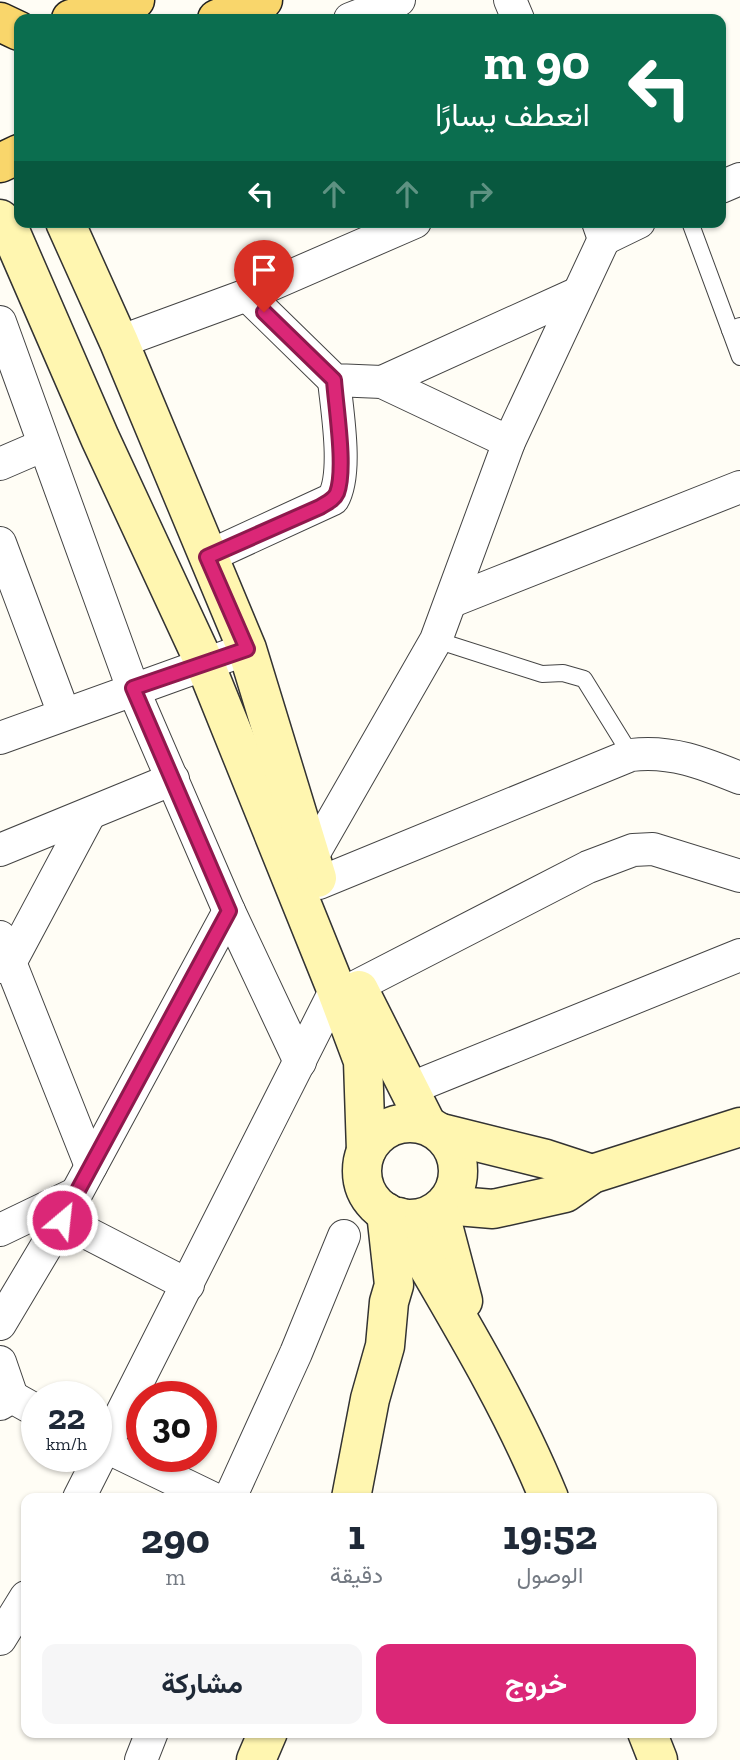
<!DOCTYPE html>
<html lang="ar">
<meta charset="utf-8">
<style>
body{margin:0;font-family:"Zilla Slab",Vazirmatn,serif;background:#f6f6f7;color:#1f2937;direction:rtl;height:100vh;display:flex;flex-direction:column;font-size:26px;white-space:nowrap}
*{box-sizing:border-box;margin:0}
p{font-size:23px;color:#747a83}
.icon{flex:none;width:38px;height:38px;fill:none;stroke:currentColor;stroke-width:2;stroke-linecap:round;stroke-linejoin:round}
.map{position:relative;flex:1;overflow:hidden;direction:ltr}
.panel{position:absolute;left:21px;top:1493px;width:696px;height:245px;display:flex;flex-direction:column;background:#fff;border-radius:14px;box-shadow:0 2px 5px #0004;direction:rtl}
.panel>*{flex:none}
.banner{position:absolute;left:14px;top:14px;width:712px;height:214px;border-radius:14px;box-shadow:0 2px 5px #0004;direction:rtl;background:#0b6e4f;color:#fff;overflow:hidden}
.speed{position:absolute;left:21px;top:1381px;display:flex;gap:14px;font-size:35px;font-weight:700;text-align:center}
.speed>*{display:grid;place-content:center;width:91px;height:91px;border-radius:50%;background:#fff;box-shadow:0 2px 5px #0004;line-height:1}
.speed small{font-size:18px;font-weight:400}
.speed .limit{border:10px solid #d22;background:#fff;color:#111}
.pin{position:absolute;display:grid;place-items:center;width:60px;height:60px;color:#fff;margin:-72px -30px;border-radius:50% 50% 50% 0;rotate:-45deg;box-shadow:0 0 7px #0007}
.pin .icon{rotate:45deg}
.me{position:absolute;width:77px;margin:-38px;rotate:28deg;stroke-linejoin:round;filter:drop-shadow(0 0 5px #0008)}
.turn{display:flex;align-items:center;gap:24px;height:147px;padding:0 21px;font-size:32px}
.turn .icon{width:91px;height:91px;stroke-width:2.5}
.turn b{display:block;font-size:49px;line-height:60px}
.lanes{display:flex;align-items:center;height:66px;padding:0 21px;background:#0003;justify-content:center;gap:35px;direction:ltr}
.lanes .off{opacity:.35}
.eta{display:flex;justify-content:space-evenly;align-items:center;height:119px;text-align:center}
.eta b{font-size:42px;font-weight:700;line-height:49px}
.button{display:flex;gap:14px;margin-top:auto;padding:14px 21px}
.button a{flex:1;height:80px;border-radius:14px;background:#db2777;color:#fff;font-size:28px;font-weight:700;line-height:80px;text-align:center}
.button a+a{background:#f6f6f7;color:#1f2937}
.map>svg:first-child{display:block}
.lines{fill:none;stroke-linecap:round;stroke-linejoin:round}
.lane-casing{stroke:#444;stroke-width:18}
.street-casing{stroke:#444;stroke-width:34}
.secondary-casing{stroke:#333;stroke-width:41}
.primary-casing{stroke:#222;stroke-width:41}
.lane{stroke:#fff;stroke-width:16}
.street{stroke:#fff;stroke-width:32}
.secondary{stroke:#fff6b0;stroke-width:38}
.primary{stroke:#f9d66b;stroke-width:38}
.route-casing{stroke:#8e194d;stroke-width:18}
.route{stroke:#db2777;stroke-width:12}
</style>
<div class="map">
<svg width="740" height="1760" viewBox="0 0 740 1760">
<rect width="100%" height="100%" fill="#fffdf5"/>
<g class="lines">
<defs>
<g id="lane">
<polyline points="690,222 730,330 740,326"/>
<polyline points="730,330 740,357"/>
<polyline points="436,640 542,674 563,673 584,679 631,755"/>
</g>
<g id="street">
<polyline points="510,0 518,19"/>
<polyline points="350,19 399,0"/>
<polyline points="721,187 740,179"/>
<polyline points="598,222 604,239 639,222"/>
<polyline points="247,295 334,380 382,382 509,442"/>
<polyline points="0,322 133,689 229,911 300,1062"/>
<polyline points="119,342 247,295 415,222"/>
<polyline points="382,382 576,294"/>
<polyline points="0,464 44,445"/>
<polyline points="0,543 64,714"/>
<path d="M 207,557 L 333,499 C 348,473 337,411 334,380"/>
<polyline points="452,601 740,487"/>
<polyline points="0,738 247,649"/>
<polyline points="0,850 173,779"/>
<polyline points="310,860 436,640 509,442 604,239"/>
<path d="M 319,883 L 631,755 C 671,750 703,763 740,778"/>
<polyline points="0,937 91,1166"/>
<polyline points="0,967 10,963 89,815"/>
<polyline points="357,986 588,867 633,850 653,849 740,876"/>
<polyline points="409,1089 740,955"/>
<polyline points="62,1220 188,1285"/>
<polyline points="0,1230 75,1194"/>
<polyline points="0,1324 62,1220 229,911"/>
<polyline points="0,1362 12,1397"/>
<polyline points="0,1404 12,1397 37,1411"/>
<polyline points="96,1442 212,1498"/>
<polyline points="79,1498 336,989"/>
<polyline points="230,1498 296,1353 344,1236"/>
<polyline points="0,1639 26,1597"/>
<polyline points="141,1760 152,1732"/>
</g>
<g id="secondary">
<polyline points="0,219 11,233 100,438 205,664 336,989 363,1061 366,1151"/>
<polyline points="65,222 119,342 247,649 317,878"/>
<polyline points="359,990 427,1125"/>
<circle cx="410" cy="1171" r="48"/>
<polyline points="441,1133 546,1159 592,1174"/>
<polyline points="445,1205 493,1209 565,1193 592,1174 740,1127"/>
<polyline points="439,1210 463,1301"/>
<path d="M 399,1217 C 452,1309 509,1400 549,1498"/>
<polyline points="351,1498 370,1399 385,1346 389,1302 394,1285 386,1212"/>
<polyline points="647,1732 658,1760"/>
<polyline points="256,1760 268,1732"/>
</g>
<g id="primary">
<polyline points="71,19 135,0"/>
<polyline points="217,19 263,0"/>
<polyline points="0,22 19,31"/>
<polyline points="0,163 19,154"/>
</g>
</defs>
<use href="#lane" class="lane-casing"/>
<use href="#street" class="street-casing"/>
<use href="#secondary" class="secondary-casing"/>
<use href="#primary" class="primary-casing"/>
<use href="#lane" class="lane"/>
<use href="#street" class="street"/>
<use href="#secondary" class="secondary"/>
<use href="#primary" class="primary"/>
</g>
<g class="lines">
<defs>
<path id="route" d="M 62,1220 L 229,911 L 133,688 L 247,649 L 207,557 L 320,507 C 326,503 334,500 337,493 C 346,469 336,408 334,380 L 264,312"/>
</defs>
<use href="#route" class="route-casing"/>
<use href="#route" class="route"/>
</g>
</svg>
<div class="speed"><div>22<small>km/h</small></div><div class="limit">30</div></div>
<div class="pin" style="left:264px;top:312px;background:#d93025"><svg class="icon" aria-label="arrive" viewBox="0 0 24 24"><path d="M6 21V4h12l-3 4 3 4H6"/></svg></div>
<svg class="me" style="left:62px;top:1220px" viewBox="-20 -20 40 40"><circle r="17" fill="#db2777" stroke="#fff" stroke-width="3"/><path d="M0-11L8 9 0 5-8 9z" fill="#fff"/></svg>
<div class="banner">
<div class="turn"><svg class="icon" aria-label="left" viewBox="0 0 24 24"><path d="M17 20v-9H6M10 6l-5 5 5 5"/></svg><div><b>90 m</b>انعطف يسارًا</div></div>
<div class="lanes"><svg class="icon" aria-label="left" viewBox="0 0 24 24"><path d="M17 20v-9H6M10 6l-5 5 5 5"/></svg><svg class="icon off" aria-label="ahead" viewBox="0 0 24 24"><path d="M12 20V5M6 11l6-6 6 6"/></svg><svg class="icon off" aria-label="ahead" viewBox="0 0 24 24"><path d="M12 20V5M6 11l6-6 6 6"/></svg><svg class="icon off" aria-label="right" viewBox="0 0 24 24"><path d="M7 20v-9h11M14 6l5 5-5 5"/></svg></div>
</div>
<section class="panel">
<div class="eta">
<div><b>19:52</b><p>الوصول</p></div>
<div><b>1</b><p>دقيقة</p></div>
<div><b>290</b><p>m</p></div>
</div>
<div class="button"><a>خروج</a><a>مشاركة</a></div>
</section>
</div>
